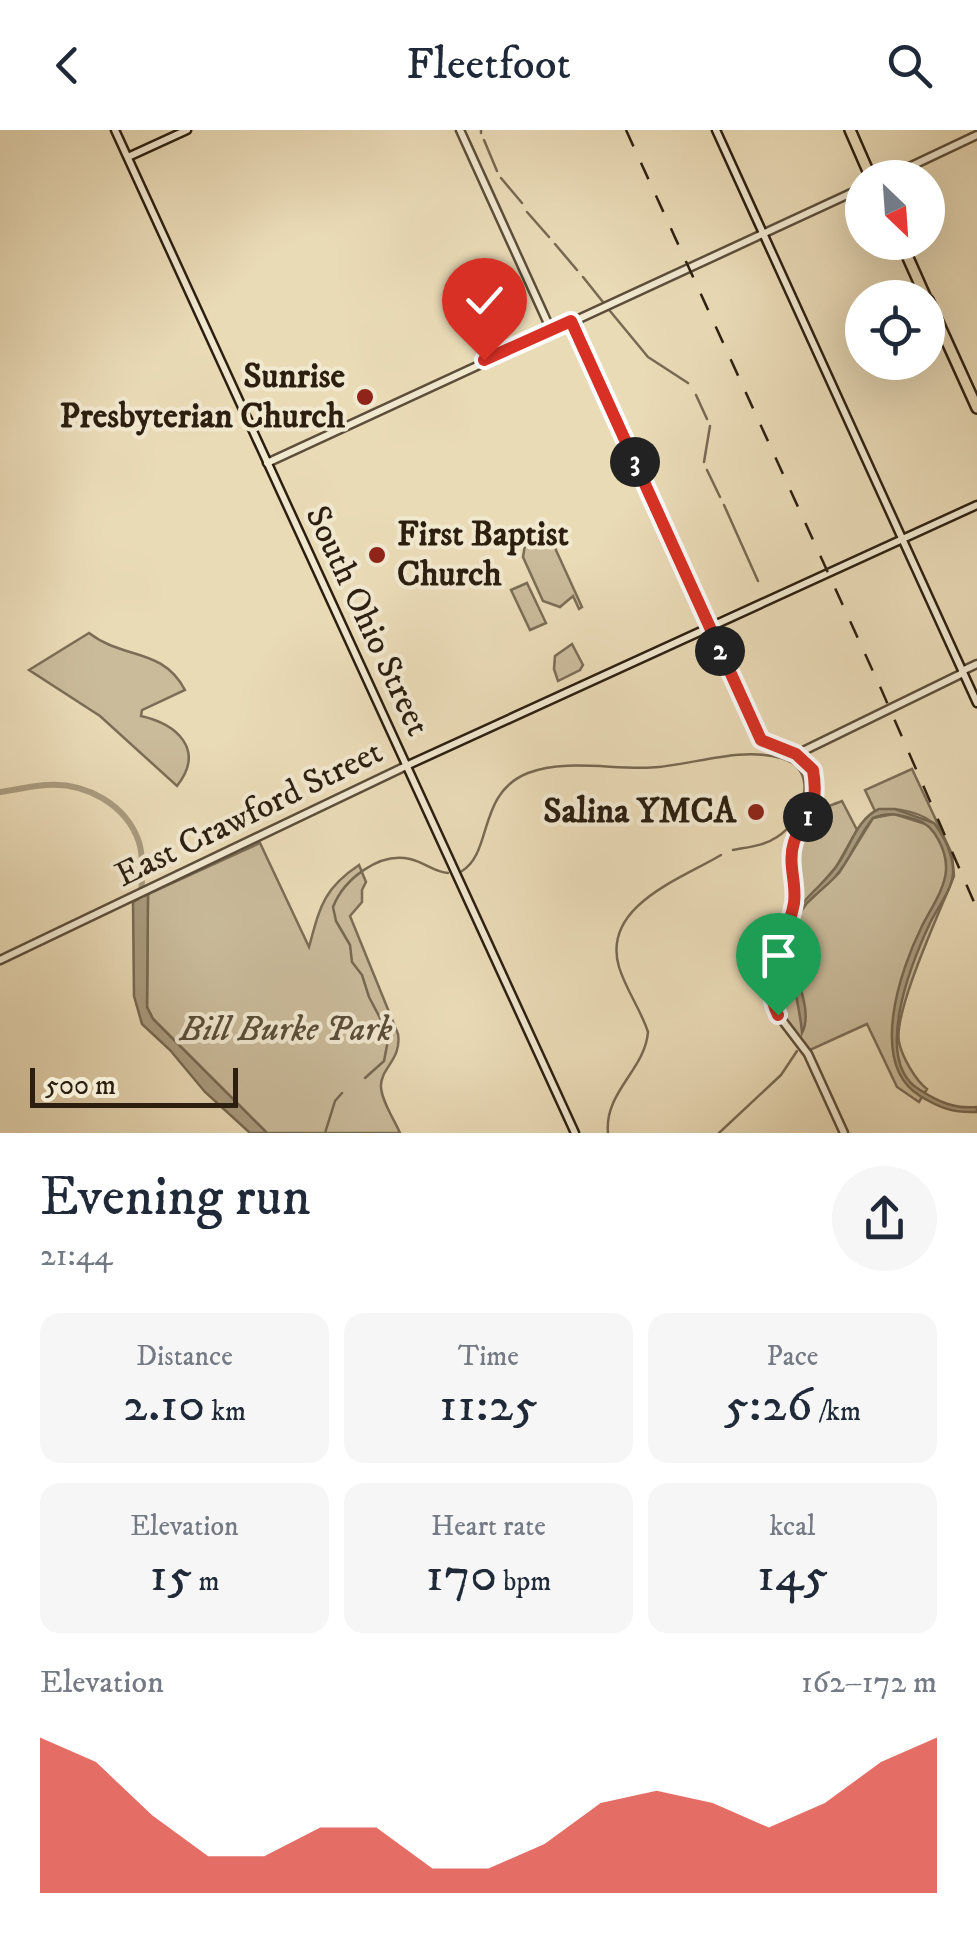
<!DOCTYPE html>
<html lang="en">
<head>
<meta charset="utf-8">
<style>
  body { margin:0; font-family:"IM FELL DW Pica",serif; background:#f6f6f7; color:#1f2937; height:100vh; display:flex; flex-direction:column; font-size:38px; white-space:nowrap }
  * { box-sizing:border-box; margin:0 }
  p { font-size:32px; color:#747a83 }
  .icon { flex:none; width:55px; height:55px; fill:none; stroke:currentColor; stroke-width:2; stroke-linecap:round; stroke-linejoin:round }
  .map { position:relative; height:1003px; overflow:hidden }
  .details { display:flex; flex-direction:column; background:#fff; flex:1 }
  .details>* { flex:none }
  .needle { width:65px; rotate:155deg }
  .fabs { position:absolute; left:845px; top:30px; display:grid; gap:20px }
  .fabs a { display:grid; place-items:center; width:100px; height:100px; border-radius:50%; background:#fff; box-shadow:0 10px 40px #0002; font-size:50px }
  .scale { position:absolute; left:30px; bottom:25px; width:208px; box-sizing:border-box; padding-left:10px; border:5px solid #2c1f10; border-top:0; font-size:28px; line-height:35px; white-space:nowrap; color:#2c1f10; -webkit-text-stroke:8px #f1e8d0; paint-order:stroke }
  .pin { position:absolute; display:grid; place-items:center; width:85px; height:85px; color:#fff; margin:-102px -42px; border-radius:50% 50% 50% 0; rotate:-45deg; box-shadow:0 0 10px #0007 }
  .pin .icon { rotate:45deg }
  .km { position:absolute; width:50px; height:50px; margin:-25px; border-radius:50%; background:#222; color:#fff; font-size:28px; line-height:50px; text-align:center }
  .round { display:grid; place-items:center; flex:none; width:105px; height:105px; border-radius:52px; background:#f6f6f7 }
  .head { display:flex; align-items:center; justify-content:space-between; height:170px; padding:0 40px }
  h1 { font-size:55px; font-weight:600; line-height:75px }
  .figures { display:grid; grid-template-columns:repeat(3,1fr); gap:15px; height:170px; padding:10px 40px }
  .figures div { display:grid; align-content:center; border-radius:20px; background:#f6f6f7; text-align:center }
  .figures b { font-size:50px; font-weight:600 }
  .figures small { font-size:28px; font-weight:400 }
  .figures p { font-size:28px }
  .chart { height:280px; padding:20px 40px }
  .chart p { display:flex; justify-content:space-between }
  .chart svg { width:100%; height:180px; margin-top:10px; fill:#d93025; opacity:.7 }
  header { display:flex; justify-content:space-between; align-items:center; height:130px; padding:0 40px; background:#fff; font-size:45px; font-weight:600 }
  .map>svg:first-child { display:block }
  .green { fill:#cabb9b; stroke:#7b6d56; stroke-width:2.5 }
  .water { fill:#a99b7e; stroke:#776952; stroke-width:2.5 }
  .lines { fill:none; stroke-linecap:round; stroke-linejoin:round }
  .stream { stroke:#776952; stroke-width:2.5 }
  .river { stroke:#a99b7e; stroke-width:6 }
  .tertiary-casing { stroke:#5c4e3a; stroke-width:11 }
  .secondary-casing { stroke:#2c1f10; stroke-width:11 }
  .primary-casing { stroke:#2c1f10; stroke-width:14 }
  .tertiary { stroke:#f1e8d0; stroke-width:6 }
  .secondary { stroke:#f1e8d0; stroke-width:6 }
  .primary { stroke:#eadbb7; stroke-width:9 }
  .rail { stroke:#2c1f10; stroke-width:2.5; stroke-dasharray:18 18; stroke-linecap:butt }
  .route-casing { stroke:#fff; stroke-width:20 }
  .route { stroke:#d93025; stroke-width:12 }
  .poi-dot { fill:#8f2418; stroke:#f1e8d0; stroke-width:4 }
  .labels { text-anchor:middle; dominant-baseline:central; stroke-width:8; stroke-linejoin:round; paint-order:stroke }
  .poi-label { font-size:35px; font-weight:bold; fill:#2c1f10; stroke:#f1e8d0; text-anchor:end }
  .street-label { font-size:35px; fill:#2c1f10; stroke:#f1e8d0 }
  .park-label { font-size:35px; font-style:italic; fill:#5b4e3a; stroke:#f1e8d0 }
</style>
</head>
<body>
<header><svg class="icon" aria-label="back" viewBox="0 0 24 24"><path d="M15 5l-7 7 7 7"/></svg>Fleetfoot<svg class="icon" aria-label="search" viewBox="0 0 24 24"><circle cx="10" cy="10" r="6"/><path d="M15 15l6 6"/></svg></header>
<div class="map">
<svg width="977" height="1003" viewBox="0 0 977 1003">
  <rect width="100%" height="100%" fill="#eadbb7"/>
  <filter id="stains"><feTurbulence type="fractalNoise" baseFrequency=".002" numOctaves="4"/><feColorMatrix values="0 0 0 0 .2 0 0 0 0 .09 0 0 0 0 .02 0 0 0 .5 -.17"/></filter>
  <radialGradient id="worn" r=".72"><stop offset=".6" stop-color="#630" stop-opacity="0"/><stop offset="1" stop-color="#630" stop-opacity=".3"/></radialGradient>
  <!-- green -->
  <path class="green" d="M536,407H550L582,477L579,479L573,466L560,477L543,471L523,427L525,415Z
    M527,453L546,493L530,500L511,460Z
    M89,503C124,530 162,517 185,560L142,580L141,586C176,594 206,619 177,656L100,586L29,540Z
    M572,514L583,535L580,540L558,551L554,539L555,526Z
    M912,639L952,724L954,746C941,779 893,882 899,912C902,927 916,951 927,959L919,972L897,957L867,894L810,920L780,884L774,846L795,790L807,773L839,743L873,688L894,684L938,698C925,682 895,676 875,681L865,660Z
    M842,671L857,700L836,737L792,788C799,757 785,712 812,685C819,678 833,675 842,671Z
    M260,713L309,817C320,777 323,759 359,735L366,752L362,760V772L350,786L398,904C402,930 380,938 381,957C382,972 394,989 400,1003H267L153,889L147,877L148,764Z"/>
  <!-- water -->
  <path class="water" d="M879,679H895L934,693C944,706 954,726 953,743C952,760 938,777 931,791C912,831 871,931 920,960C939,972 954,979 977,977V982C953,983 940,978 920,966C868,934 900,840 922,796C930,780 945,759 946,740C947,722 935,695 917,690C901,685 889,681 873,688C858,706 851,729 835,747C820,763 796,776 791,800C785,832 816,877 802,903C800,870 780,816 793,788C803,767 825,754 838,734C851,715 857,689 879,679Z
    M148,764L147,877L153,889L267,1003H250L205,962L170,920L142,894L134,866L133,772Z"/>
  <g class="lines">
    <!-- stream -->
    <path class="stream" d="M481,0V3
      M484,10L497,41
      M501,48L522,73
      M527,82L549,107
      M555,114L577,140
      M583,147L603,172
      M610,181L648,227L688,253
      M696,265L707,289
      M704,332L710,296
      M707,340L720,367
      M724,375L758,451
      M462,741C493,722 477,663 528,643C568,628 617,641 659,637C699,633 741,617 781,628C822,639 802,692 777,707C764,716 748,717 733,720
      M365,948L384,931L389,905L369,867L362,845L352,832L350,815L336,791L333,777C344,749 379,722 410,729C424,732 434,742 448,743
      M325,1003L335,971L342,963
      M608,1003C604,962 645,940 648,902C641,880 626,860 619,837C601,776 681,749 721,725
      M719,1003L781,945L797,921"/>
    <!-- river -->
    <path class="river" d="M0,662C15,660 31,656 46,655C85,652 126,674 139,712C144,730 142,749 141,767"/>
    <!-- tertiary casing -->
    <g class="tertiary-casing">
      <path id="tertiary" d="M460,0L551,200
        M886,48L977,5
        M571,191L761,610L796,624L813,640L816,668L793,715L790,746L793,774L775,827L771,852L776,882L808,924L844,1003
        M267,333L862,58
        M962,541L977,534
        M797,624L963,543
        M0,830L406,636"/>
    </g>
    <!-- secondary casing -->
    <g class="secondary-casing">
      <path id="secondary" d="M115,0L575,1003
        M716,0L977,573
        M128,27L187,0
        M406,636L977,375"/>
    </g>
    <!-- primary casing -->
    <g class="primary-casing">
      <path id="primary" d="M850,0L871,48
        M901,112L926,168
        M928,170L977,278"/>
    </g>
    <!-- tertiary -->
    <use href="#tertiary" class="tertiary"/>
    <!-- secondary -->
    <use href="#secondary" class="secondary"/>
    <!-- primary -->
    <use href="#primary" class="primary"/>
    <!-- rail -->
    <path class="rail" d="M626,0L882,561L977,779"/>
  </g>
  <g class="lines">
    <!-- route casing -->
    <g class="route-casing">
      <path id="route" d="M484,230L571,191L761,610L796,624L813,640C820,682 805,678 794,712C787,733 797,753 794,773C788,811 758,846 778,885"/>
    </g>
    <!-- route -->
    <use href="#route" class="route"/>
  </g>
  <!-- markers -->
  <g class="poi-dot">
    <circle cx="365" cy="267" r="10"/>
    <circle cx="377" cy="425" r="10"/>
    <circle cx="756" cy="682" r="10"/>
  </g>
  <g class="labels">
    <!-- poi labels -->
    <g class="poi-label">
      <text x="345" y="247">Sunrise<tspan x="345" dy="40">Presbyterian Church</tspan></text>
      <text x="397" y="405" text-anchor="start">First Baptist<tspan x="397" dy="40">Church</tspan></text>
      <text x="736" y="682">Salina YMCA</text>
    </g>
    <!-- street labels -->
    <g class="street-label">
      <text transform="translate(367 491) rotate(65)">South Ohio Street</text>
      <text transform="translate(249 684) rotate(-26)">East Crawford Street</text>
    </g>
    <!-- park labels -->
    <g class="park-label">
      <text x="286" y="900">Bill Burke Park</text>
    </g>
  </g>
  <rect width="100%" height="100%" filter="url(#stains)"/>
  <rect width="100%" height="100%" fill="url(#worn)"/>
</svg>
<div class="fabs">
<a><svg class="needle" viewBox="-14 -14 28 28"><path d="M0-13l5 13h-10z" fill="#e53935"/><path d="M0 13l5-13h-10z" fill="#747a83"/></svg></a>
<a><svg class="icon" aria-label="locate" viewBox="0 0 24 24"><circle cx="12" cy="12" r="6"/><path d="M12 2v4M12 18v4M2 12h4M18 12h4"/></svg></a>
</div>
<div class="scale">500 m</div>
<div class="pin" style="left:778px;top:885px;background:#1e9e55"><svg class="icon" aria-label="arrive" viewBox="0 0 24 24"><path d="M6 21V4h12l-3 4 3 4H6"/></svg></div>
<div class="pin" style="left:484px;top:230px;background:#d93025"><svg class="icon" aria-label="check" viewBox="0 0 24 24"><path d="M5 12l5 5 9-10"/></svg></div>
<b class="km" style="left:808px;top:687px">1</b>
<b class="km" style="left:720px;top:521px">2</b>
<b class="km" style="left:635px;top:332px">3</b>
</div>
<section class="details">
<div class="head"><div><h1>Evening run</h1><p>21:44</p></div><a class="round"><svg class="icon" aria-label="share" viewBox="0 0 24 24"><path d="M12 15V3M7 8l5-5 5 5M5 13v7h14v-7"/></svg></a></div>
<div class="figures">
<div><p>Distance</p><b>2.10<small> km</small></b></div>
<div><p>Time</p><b>11:25</b></div>
<div><p>Pace</p><b>5:26<small> /km</small></b></div>
</div>
<div class="figures">
<div><p>Elevation</p><b>15<small> m</small></b></div>
<div><p>Heart rate</p><b>170<small> bpm</small></b></div>
<div><p>kcal</p><b>145</b></div>
</div>
<div class="chart"><p><span>Elevation</span>162–172 m</p>
<svg viewBox="0 0 160 44" preserveAspectRatio="none"><path d="M0 44V6L10 12L20 25L30 35L40 35L50 28L60 28L70 38L80 38L90 32L100 22L110 19L120 22L130 28L140 22L150 12L160 6V44z"/></svg>
</div>
</section>
</body>
</html>
